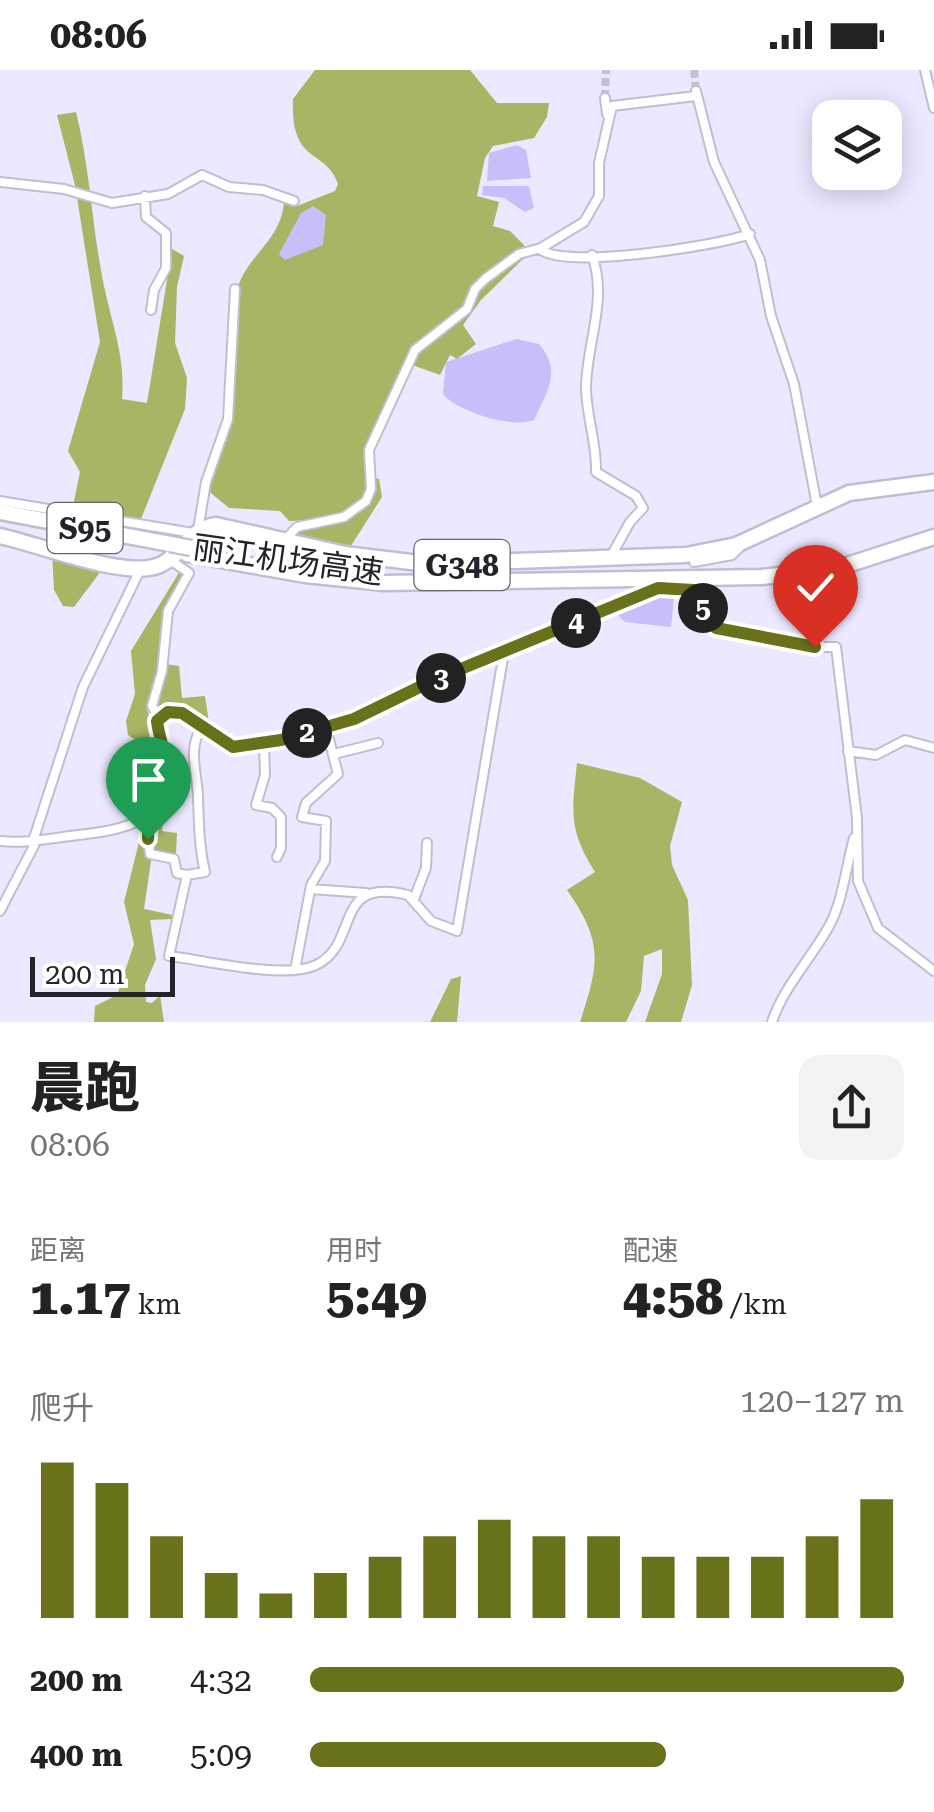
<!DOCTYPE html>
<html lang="zh">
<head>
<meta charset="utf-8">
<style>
  body { margin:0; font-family:"Roboto Serif","Noto Sans SC",serif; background:#f2f2f2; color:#222; height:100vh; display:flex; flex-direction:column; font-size:38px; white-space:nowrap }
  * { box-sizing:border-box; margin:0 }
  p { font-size:32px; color:#767676 }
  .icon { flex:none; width:55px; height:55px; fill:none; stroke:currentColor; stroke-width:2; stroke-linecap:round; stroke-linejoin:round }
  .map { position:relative; height:952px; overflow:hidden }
  .drawer { display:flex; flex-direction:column; background:#fff; flex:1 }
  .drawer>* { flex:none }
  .buttons { position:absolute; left:812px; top:30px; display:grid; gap:20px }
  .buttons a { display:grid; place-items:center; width:90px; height:90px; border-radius:20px; background:#fff; box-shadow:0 5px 25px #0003; font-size:50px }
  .scale { position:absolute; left:30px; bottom:25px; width:145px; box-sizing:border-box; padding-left:10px; border:5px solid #24232b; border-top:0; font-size:28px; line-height:35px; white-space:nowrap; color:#24232b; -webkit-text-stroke:8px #fff; paint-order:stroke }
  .pin { position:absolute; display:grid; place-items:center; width:85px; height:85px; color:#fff; margin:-102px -42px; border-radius:50% 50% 50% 0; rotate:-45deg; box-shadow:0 0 10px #0007 }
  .pin .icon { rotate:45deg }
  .km { position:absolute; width:50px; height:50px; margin:-25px; border-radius:50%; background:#222; color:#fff; font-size:28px; line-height:50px; text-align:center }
  .round { display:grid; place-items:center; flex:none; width:105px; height:105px; border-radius:20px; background:#f2f2f2 }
  .headline { display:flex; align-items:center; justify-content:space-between; height:170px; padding:0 30px }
  h1 { font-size:55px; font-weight:800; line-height:75px }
  .metrics { display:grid; grid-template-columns:repeat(3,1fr); gap:15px; height:170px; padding:10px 30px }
  .metrics div { display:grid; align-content:center }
  .metrics b { font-size:50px; font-weight:800 }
  .metrics small { font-size:28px; font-weight:400 }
  .metrics p { font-size:28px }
  .chart { height:280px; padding:20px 30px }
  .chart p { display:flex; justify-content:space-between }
  .chart svg { width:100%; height:180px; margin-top:10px; stroke:#69711a; stroke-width:6 }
  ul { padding:0 30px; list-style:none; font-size:32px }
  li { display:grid; grid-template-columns:160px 120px 1fr; align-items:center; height:75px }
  li i { height:25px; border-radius:12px; background:#69711a }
  .status { display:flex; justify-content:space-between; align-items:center; height:70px; padding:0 50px; background:#fff; direction:ltr }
  .status svg { height:28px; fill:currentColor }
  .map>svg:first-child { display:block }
  .forest { fill:#aab465 }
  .water { fill:#c9bef9 }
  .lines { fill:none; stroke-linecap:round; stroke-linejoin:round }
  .minor-tunnel { stroke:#c4c1d5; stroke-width:8; stroke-dasharray:8 4; stroke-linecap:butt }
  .minor-casing { stroke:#c1bdd3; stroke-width:12 }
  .highway-casing { stroke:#c1bdd3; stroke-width:19 }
  .minor { stroke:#fff; stroke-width:8 }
  .highway { stroke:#fff; stroke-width:14 }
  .highway-bridge-casing { stroke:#c1bdd3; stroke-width:19; stroke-linecap:butt }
  .highway-bridge { stroke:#fff; stroke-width:14 }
  .route-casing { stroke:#fff; stroke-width:20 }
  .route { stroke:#69711a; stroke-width:12 }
  .labels { text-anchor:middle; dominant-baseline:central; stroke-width:9; stroke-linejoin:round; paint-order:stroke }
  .shield { fill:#fff; stroke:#66656b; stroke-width:2.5 }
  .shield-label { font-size:30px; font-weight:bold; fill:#24232b }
  .street-label { font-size:32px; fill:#24232b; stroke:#fff }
</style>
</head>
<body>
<div class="status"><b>08:06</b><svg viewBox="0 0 49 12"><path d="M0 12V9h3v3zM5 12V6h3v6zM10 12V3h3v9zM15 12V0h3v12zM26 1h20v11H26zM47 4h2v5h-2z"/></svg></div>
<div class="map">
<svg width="934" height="952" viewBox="0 0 934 952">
  <rect width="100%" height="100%" fill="#ece8ff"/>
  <!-- forest -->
  <path class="forest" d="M315,0H470L497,33H549L547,47L534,68L493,76L485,88L477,126L499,132L493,156L510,161L524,175L525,187L481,230L463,255L476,274L457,289L450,285L440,305L415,296L407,288L364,379L366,426C347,449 316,450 289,451L280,441L229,438L206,419L229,349L237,219C248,184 281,171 284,132L297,136L335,121L338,114C326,78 290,96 293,29Z
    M76,42C91,102 92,164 106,225C115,264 125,289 122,329L147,333L172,179L184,186L177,217L175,273L187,308L185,339L141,449L72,441L80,402L68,381L100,272L75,115L57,45Z
    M375,408L379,409L382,427L349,479L296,468L299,460C338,451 364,453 375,408Z
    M52,482L101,501L74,537L63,536L54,520Z
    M180,501L186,504L170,531L158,609L147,639L160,682L146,685L144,676L128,665L126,651L135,624L131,581Z
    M165,594L179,596L182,628L205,626L210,660L182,640L158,639Z
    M577,693L640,708L682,732L670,776L672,795L688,830L692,915L681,952H645L662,904V879L644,886L641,921L626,952H580C599,893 604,873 567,820L595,802C568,759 572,742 577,693Z
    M155,741L163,742L162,761L177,763L176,785L152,784L144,839L173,845L172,849L150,850L156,889L145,915L146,932L152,933L160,925L164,952H94L95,936L117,925L134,874L124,832L139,772Z
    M461,906L457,952H430L451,909Z"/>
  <!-- water -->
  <path class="water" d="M517,75L526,80L531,108L487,111L489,83Z
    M483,116H529L534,138L525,142L504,128L482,125Z
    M313,136L326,145L323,175L285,190L279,184L301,143Z
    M516,269L539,274C563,301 546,324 534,350C512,359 457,341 443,324L446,292Z
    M665,525L674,528L671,557L625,552L616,543L650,526Z"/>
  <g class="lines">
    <!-- minor-tunnel -->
    <path class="minor-tunnel" d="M694,0L696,21
      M605,28L606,0"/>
    <!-- minor casing -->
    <g class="minor-casing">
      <path id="minor" d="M925,0L934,38
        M696,21L714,92L760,190L771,246L794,314L817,436
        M605,28L607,44
        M0,112L64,119L112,133L168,124L202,105L229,117L263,120L294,131
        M145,126L146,147L166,163V198L154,220L151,240
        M540,179C563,200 717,176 750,164
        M592,185C608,230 587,271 586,317C586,345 597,373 596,402L636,426L643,438L630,452L610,488
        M0,431L193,463
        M198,460L206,412L228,349L235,219
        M285,470L297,457L344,447L366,431L371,419L369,380L415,280L467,239L475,219L485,209L519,184L541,178L584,152L599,126V93L612,36L696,26
        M694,492L732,485L739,478
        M159,647L152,636L162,601L168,541L189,503L170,490
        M264,674L265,705L256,735L272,738L281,747V778L277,787
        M848,681L876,685L905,670L934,678
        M334,684L378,673
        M146,749L150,784L174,789L177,803L187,805L169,886C204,890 285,910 316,895C361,874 331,806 408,825L431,851L457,861L504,582
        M0,771C26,774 52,768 78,765C162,756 175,735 157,654L165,643H181L233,677L281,670L372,642L434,610L652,519L694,520L716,558L803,577H836L857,748L858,811L878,858L934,901
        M33,771L83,617L140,500
        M187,805L205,802C199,777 199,754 198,729C198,703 187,683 201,657
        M311,819L366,823
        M414,829L426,798L427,773
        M0,841L37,770
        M295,900L311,815L325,791L326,751L302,747L306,733L338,704L326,658
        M772,952C783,918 810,890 828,858C843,832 846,796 854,768"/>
    </g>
    <!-- highway casing -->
    <g class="highway-casing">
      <path id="highway" d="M0,442L170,474
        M0,466C39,474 126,510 160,495C183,485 188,459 216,455L345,484L427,494L686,485L736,475L849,423L934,412
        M187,484L305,505L384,513L762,507L841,497L934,467"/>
    </g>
    <!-- minor -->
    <use href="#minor" class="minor"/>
    <!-- highway -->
    <use href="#highway" class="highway"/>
    <!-- highway-bridge casing -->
    <g class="highway-bridge-casing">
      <path id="highway-bridge" d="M170,474L191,478"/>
    </g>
    <!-- highway-bridge -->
    <use href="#highway-bridge" class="highway-bridge"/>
  </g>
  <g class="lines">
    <!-- route casing -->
    <g class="route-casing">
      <path id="route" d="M148,769C148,736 162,736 166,708C169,689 159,670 157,651L168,642L182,643L233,677L281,670L354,649L434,610L658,518L694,520L716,558L815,577"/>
    </g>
    <!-- route -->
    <use href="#route" class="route"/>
  </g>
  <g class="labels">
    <!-- shield labels -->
    <g class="shield">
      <rect x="47.5" y="433" width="75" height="50" rx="8"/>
      <rect x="414.5" y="470" width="95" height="50" rx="8"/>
    </g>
    <g class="shield-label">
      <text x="85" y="458">S95</text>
      <text x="462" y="495">G348</text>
    </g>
    <!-- street labels -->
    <g class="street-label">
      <text transform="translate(288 490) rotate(8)">丽江机场高速</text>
    </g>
  </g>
</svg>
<div class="buttons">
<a><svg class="icon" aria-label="layers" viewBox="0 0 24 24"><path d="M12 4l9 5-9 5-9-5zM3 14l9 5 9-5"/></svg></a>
</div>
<div class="scale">200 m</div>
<div class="pin" style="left:148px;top:769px;background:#1e9e55"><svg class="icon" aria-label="arrive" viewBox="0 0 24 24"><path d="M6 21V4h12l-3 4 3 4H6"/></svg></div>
<div class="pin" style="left:815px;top:577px;background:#d93025"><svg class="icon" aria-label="check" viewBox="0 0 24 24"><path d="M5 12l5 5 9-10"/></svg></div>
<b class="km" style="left:307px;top:663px">2</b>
<b class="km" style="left:441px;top:608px">3</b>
<b class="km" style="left:576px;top:553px">4</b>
<b class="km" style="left:703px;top:538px">5</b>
</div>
<section class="drawer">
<div class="headline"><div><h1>晨跑</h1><p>08:06</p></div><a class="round"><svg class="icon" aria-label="share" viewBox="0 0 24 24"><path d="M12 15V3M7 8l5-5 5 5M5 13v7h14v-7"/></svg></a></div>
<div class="metrics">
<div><p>距离</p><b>1.17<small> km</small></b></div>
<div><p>用时</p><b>5:49</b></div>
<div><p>配速</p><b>4:58<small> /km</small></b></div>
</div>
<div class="chart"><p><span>爬升</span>120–127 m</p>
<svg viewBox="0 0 160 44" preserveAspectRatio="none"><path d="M5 44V6M15 44V11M25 44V24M35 44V33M45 44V38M55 44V33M65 44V29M75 44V24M85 44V20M95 44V24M105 44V24M115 44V29M125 44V29M135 44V29M145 44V24M155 44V15"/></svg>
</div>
<ul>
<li><b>200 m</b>4:32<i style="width:100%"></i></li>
<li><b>400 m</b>5:09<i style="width:60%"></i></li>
</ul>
</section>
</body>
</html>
